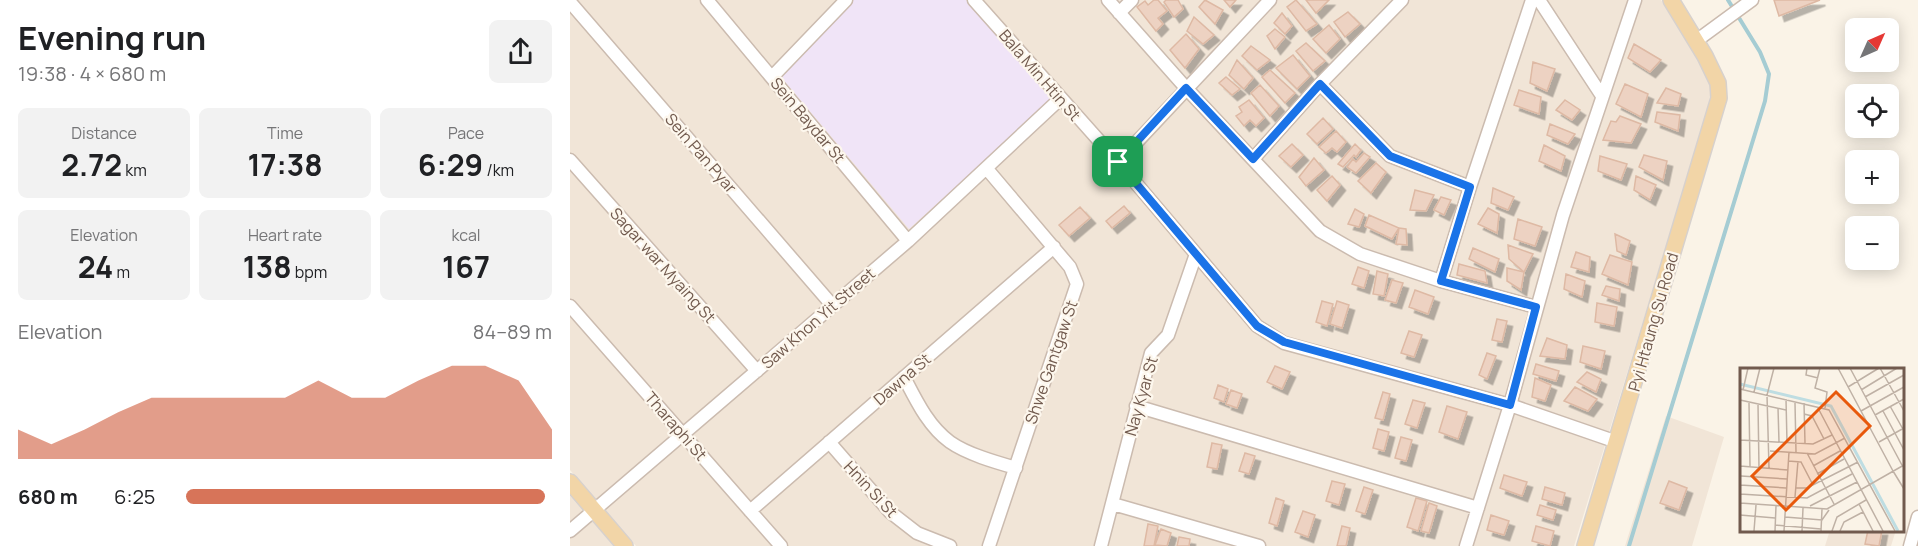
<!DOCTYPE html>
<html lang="en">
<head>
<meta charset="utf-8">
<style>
  body { margin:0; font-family:Manrope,sans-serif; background:#f2f2f2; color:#202124; height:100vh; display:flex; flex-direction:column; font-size:22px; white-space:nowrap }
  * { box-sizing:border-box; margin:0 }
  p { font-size:20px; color:#757577 }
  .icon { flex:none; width:33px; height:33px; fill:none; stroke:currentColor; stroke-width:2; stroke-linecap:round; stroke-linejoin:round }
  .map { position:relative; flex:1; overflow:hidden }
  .panel { display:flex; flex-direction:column; background:#fff; width:570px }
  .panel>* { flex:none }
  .needle { width:39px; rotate:45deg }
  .tools { position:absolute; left:1275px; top:18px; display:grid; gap:12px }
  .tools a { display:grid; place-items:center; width:54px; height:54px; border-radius:9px; background:#fff; box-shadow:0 3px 15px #0003; font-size:30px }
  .pin { position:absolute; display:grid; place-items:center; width:51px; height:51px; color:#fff; margin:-26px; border-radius:12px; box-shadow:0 3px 9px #0006 }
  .round { display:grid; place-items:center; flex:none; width:63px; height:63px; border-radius:9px; background:#f2f2f2 }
  .headline { display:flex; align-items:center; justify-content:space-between; height:102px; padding:0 18px }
  h1 { font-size:33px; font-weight:700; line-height:45px }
  .figures { display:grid; grid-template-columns:repeat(3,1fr); gap:9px; height:102px; padding:6px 18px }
  .figures div { display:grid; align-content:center; border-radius:9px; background:#f2f2f2; text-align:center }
  .figures b { font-size:30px; font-weight:700 }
  .figures small { font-size:16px; font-weight:400 }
  .figures p { font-size:16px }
  .chart { height:168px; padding:12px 18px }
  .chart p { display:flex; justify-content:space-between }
  .chart svg { width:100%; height:108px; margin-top:6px; fill:#d77459; opacity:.7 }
  ul { padding:0 18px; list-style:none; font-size:20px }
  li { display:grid; grid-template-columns:96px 72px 1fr; align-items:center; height:45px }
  li i { height:15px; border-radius:8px; background:#d77459 }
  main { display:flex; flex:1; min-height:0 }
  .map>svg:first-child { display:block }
  .residential { fill:#f1e5d7 }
  .education { fill:#f0e4f7 }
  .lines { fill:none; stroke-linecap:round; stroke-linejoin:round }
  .stream { stroke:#a5ccd3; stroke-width:4 }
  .building { fill:#edd2c2; stroke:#deb9a4; stroke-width:1.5; filter:url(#shadow) }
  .minor-casing { stroke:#cbbbaf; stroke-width:15 }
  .major-casing { stroke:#d7d1cd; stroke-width:18 }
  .minor { stroke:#fff; stroke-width:12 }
  .major { stroke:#f2d5a7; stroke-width:15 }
  .route-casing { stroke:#fff; stroke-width:12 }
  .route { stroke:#1a73e8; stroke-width:8 }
  .labels { text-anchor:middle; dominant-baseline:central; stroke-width:4.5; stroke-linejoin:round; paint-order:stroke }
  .street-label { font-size:16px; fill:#715a4e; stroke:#fdf7ed }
  .inset-river { fill:none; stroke:#bedde2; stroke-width:3 }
  .inset-road { fill:none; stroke:#bfb1a5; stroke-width:1.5 }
  .view { fill:#e8590c; fill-opacity:0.15; stroke:#e8590c; stroke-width:3 }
  .inset-edge { fill:none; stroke:#715a4e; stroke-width:3 }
</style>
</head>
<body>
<main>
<section class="panel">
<div class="headline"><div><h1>Evening run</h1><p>19:38 · 4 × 680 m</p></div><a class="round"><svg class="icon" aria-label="share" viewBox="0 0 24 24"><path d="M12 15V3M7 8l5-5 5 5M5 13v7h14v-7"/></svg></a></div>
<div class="figures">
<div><p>Distance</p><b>2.72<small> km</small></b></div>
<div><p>Time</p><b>17:38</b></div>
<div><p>Pace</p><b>6:29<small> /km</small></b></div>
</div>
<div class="figures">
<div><p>Elevation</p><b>24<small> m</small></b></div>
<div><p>Heart rate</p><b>138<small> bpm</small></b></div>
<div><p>kcal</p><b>167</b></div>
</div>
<div class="chart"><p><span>Elevation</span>84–89 m</p>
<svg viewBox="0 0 160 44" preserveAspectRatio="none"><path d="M0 44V32L10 38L20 32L30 25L40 19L50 19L60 19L70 19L80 19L90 12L100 19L110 19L120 12L130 6L140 6L150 12L160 32V44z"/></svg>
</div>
<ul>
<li><b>680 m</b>6:25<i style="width:98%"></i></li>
</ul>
</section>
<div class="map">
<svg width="1348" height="546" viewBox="0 0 1348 546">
  <defs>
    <filter id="shadow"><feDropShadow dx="5.5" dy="5.5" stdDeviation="0" flood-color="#0004"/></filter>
  </defs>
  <rect width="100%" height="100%" fill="#faf3e7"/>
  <!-- residential -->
  <path class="residential" d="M0,0H1091L1129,60L1141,84L1139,106L1004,546H66L0,470Z
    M1096,416L1154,437L1122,546H1055Z
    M0,496L44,546H0Z
    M1260,530H1326L1321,546H1255Z"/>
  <!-- education -->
  <path class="education" d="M283,0H396L482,100L339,229L211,77Z"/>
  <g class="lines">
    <!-- stream -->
    <path class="stream" d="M1059,546L1195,101L1199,74L1190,52L1158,0"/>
  </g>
  <!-- building -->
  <path class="building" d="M584,0H588L597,11L588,18L593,24L586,31L567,7L575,1L578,5Z
    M596,0H608L613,9L604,17L594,2Z
    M635,0L653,10L645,24L629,7Z
    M654,0H666L660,7Z
    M726,0L747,24L736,31L717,7Z
    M736,0H759L746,13Z
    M1204,0H1250L1209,16Z
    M778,12L790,24L775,37L764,22Z
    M712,13L722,26L715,34L704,23Z
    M624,17L644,35L633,44L617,31Z
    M759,25L770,39L756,53L743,39Z
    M705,29L715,37L705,49L697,36Z
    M616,34L629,49L615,68L600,50Z
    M736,43L755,61L743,71L726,51Z
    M1064,44L1091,60L1080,72L1058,58Z
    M681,46L700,60L687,70L672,56Z
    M723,55L740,76L727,89L706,68Z
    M667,60L683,78L674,89L659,75Z
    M963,62L985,69L977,91L960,83Z
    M700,70L725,93L715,103L692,77Z
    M656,77L670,89L662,95L649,83Z
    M1055,84L1078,94L1071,117L1046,104Z
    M690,85L709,106L700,116L681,93Z
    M1096,88L1111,94L1108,106L1087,103Z
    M949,90L971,97L969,114L944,105Z
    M679,100L694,118L686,126L680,120L674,126L666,116L672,112L669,107Z
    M995,100L1010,110L1002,120L986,110Z
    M1087,112L1110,115L1108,131L1085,122Z
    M1050,116L1071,124L1061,143L1033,140L1041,121L1046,122Z
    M753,118L763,129L747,144L737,134Z
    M980,124L1005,134L998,144L977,135Z
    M766,131L776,142L767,152L762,148L756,153L749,147Z
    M722,144L733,155L721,167L709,156Z
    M785,144L791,150L786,157L784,155L773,167L768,164Z
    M974,145L995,156L991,171L969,161Z
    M794,153L800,157L786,173L777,167L783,159L786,162Z
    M1074,155L1097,161L1093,180L1069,167Z
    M1030,156L1057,164L1051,180L1028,171Z
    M744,158L754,170L736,186L729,177Z
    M806,163L816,172L801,193L788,181Z
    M762,176L770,185L757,201L747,190Z
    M1066,176L1086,185L1080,200L1064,190Z
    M923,188L944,197L938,210L921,203Z
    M845,190L864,195L856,211L840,210Z
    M871,197L881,200L874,215L864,210Z
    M554,206L560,213L542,228L536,221Z
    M510,207L520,218L499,236L489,225Z
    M918,208L929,214L927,233L908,224Z
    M785,209L794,214L789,227L778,224Z
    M799,215L829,228L822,239L795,226Z
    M948,219L972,227L965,246L944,239Z
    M829,228L836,229L837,245L826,244Z
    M1045,234L1060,241L1056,255L1047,251Z
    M938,245L963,254L954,272L939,259Z
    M903,248L929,259L925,272L899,259Z
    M1006,252L1020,257L1019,272L1001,267Z
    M1040,255L1062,262L1058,285L1032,274Z
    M889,264L915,271L917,283L887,275Z
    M788,267L799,271L794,288L782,284Z
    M937,268L954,272L951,290L937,281Z
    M807,271L818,274L814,296L803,294Z
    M996,274L1015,281L1012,297L994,289Z
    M822,280L833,283L826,303L815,300Z
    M1036,286L1050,289L1049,301L1032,295Z
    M845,290L864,297L858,314L839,307Z
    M752,301L763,304L757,326L746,322Z
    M767,301L779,305L772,328L760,324Z
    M1027,303L1047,307L1044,326L1025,322Z
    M927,319L937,321L932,342L922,340Z
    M839,331L852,335L844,357L831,353Z
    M977,338L997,345L995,359L970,356Z
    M1013,346L1035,351L1031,369L1010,362Z
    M917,353L926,356L917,379L909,375Z
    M966,364L989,371L986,381L963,374Z
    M705,366L720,372L712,389L697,382Z
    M1017,372L1031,379L1026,392L1007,382Z
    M965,378L981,385L975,401L962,397Z
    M648,385L658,389L654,402L644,398Z
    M1005,387L1027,399L1018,411L994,401Z
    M661,390L672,394L667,408L656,404Z
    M813,392L820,394L813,420L805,418Z
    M843,400L855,403L847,428L835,424Z
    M877,406L897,412L888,439L869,432Z
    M808,429L819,432L814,451L803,448Z
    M831,437L842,440L836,461L825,458Z
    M642,443L652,445L647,469L637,467Z
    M675,453L685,456L679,474L669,471Z
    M934,475L957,482L952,496L930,488Z
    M762,481L775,484L769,505L756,501Z
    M1099,481L1117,488L1109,510L1090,503Z
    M794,487L803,490L795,514L786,511Z
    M975,487L995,493L992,505L972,499Z
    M706,498L714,501L707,526L699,523Z
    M846,498L857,501L848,531L837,527Z
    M859,503L867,506L859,533L851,531Z
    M970,505L986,510L983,520L967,515Z
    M733,511L745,515L738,537L725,532Z
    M921,515L939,521L934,535L917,530Z
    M578,524L588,526L584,546H574Z
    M772,526L780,528L776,546H767Z
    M966,526L984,531L980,546L962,541Z
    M591,529L601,533L597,546L585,545Z
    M1298,530H1312L1309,546L1295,544Z
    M609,537L620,539L619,546H607Z"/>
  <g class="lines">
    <!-- minor casing -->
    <g class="minor-casing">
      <path id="minor" d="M137,0L338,241
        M404,0L548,162L687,326L714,343L940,405L1047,442
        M538,0L616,88L750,231L790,254L871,281L966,307
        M969,0L1032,96
        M0,2L262,305
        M549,13L562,0
        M1126,41L1182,0
        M202,77L276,0
        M750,84L820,156L900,187
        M683,159L750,84L832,0
        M0,160L187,371
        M548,162L700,0
        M417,169L500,267L507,284L419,546
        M871,281L900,187L962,0
        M0,306L211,546
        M334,377C346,400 358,426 380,442C397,454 425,462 446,468
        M566,406L908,508
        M259,442L320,512L347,533L380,546
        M543,504L689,546
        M180,511L484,247
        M0,531L338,241L491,98
        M531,546L581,353L598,335L626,254
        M896,546L940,405L993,215L1065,0
        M1340,546L1348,517"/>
    </g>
    <!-- major casing -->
    <g class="major-casing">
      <path id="major" d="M0,482L55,546
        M1015,546L1149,98L1148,83L1135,56L1101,0"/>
    </g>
    <!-- minor -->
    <use href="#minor" class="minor"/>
    <!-- major -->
    <use href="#major" class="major"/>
  </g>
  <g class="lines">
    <!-- route casing -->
    <g class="route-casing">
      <path id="route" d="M750,84L820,156L900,187L871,281L966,307L940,405L714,342L687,326L548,162L616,88L683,159Z"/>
    </g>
    <!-- route -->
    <use href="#route" class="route"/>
  </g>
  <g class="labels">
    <!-- street labels -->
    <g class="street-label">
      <text transform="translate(470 75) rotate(49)">Bala Min Htin St</text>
      <text transform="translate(238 120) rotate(50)">Sein Baydar St</text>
      <text transform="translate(131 153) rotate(49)">Sein Pan Pyar</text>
      <text transform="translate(93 265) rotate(48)">Sagar war Myaing St</text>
      <text transform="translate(248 318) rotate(-41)">Saw Khon Yit Street</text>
      <text transform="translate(1083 322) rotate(-74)">Pyi Htaung Su Road</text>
      <text transform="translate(481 362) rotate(-71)">Shwe Gantgaw St</text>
      <text transform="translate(332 379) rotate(-41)">Dawna St</text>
      <text transform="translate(571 396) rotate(-74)">Nay Kyar St</text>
      <text transform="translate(106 426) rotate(49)">Tharaphi St</text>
      <text transform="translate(301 489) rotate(47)">Hnin Si St</text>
    </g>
  </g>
  <!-- overview -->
  <g transform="translate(1170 368)">
    <rect width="164" height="164" fill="#faf3e7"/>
    <path class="inset-river" d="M0,16L91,38L158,163"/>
    <path class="inset-road" d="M67,0L66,7L78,10M80,0L75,20L87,24L85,40M98,0L153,103M110,0L163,99M140,0L164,43M108,19L139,0M0,21L89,42L155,163M3,22L8,0M121,22L157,0M14,24L20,0M125,29L164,7M46,31L47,75M9,35L10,99M55,35L56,84M64,35L65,75M18,36L19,100M150,38L164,63M38,40L39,74M78,40L143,163M121,43L164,19M143,43L164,82M64,46L72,48L84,71M135,47L164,31M0,72L73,76L92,67M139,74L164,60M30,83L75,86L105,70M67,85L94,136M48,93L61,94L73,117M0,98L48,102M73,98L100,83M29,100L27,27L34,0M153,103L164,121M77,106L104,91M1,108L47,111M0,117L46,120M56,120H67L118,94M0,126L67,130L112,106M55,129L58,93M0,135L87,141L164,97M0,136V32L46,42M119,136L133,163M70,138L117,114M0,147L35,150M45,149L82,152L89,142M35,157L81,161M14,163L16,137M35,163L36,138M44,163L49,84M62,163L63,140M81,163L82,141M92,163L97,149L126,132M100,163L104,154L123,144"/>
    <path class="view" d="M96,24L130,58L46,142L12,108Z"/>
    <rect width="164" height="164" class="inset-edge"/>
  </g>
</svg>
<div class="tools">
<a><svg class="needle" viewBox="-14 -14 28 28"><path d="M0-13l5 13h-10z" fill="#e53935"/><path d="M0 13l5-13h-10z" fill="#757577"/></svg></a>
<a><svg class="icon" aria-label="locate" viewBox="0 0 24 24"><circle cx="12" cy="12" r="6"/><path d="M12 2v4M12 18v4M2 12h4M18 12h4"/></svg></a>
<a>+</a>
<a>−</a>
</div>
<div class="pin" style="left:548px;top:162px;background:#1e9e55"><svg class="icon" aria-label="arrive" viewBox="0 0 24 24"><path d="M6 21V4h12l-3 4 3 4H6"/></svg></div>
</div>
</main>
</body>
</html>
